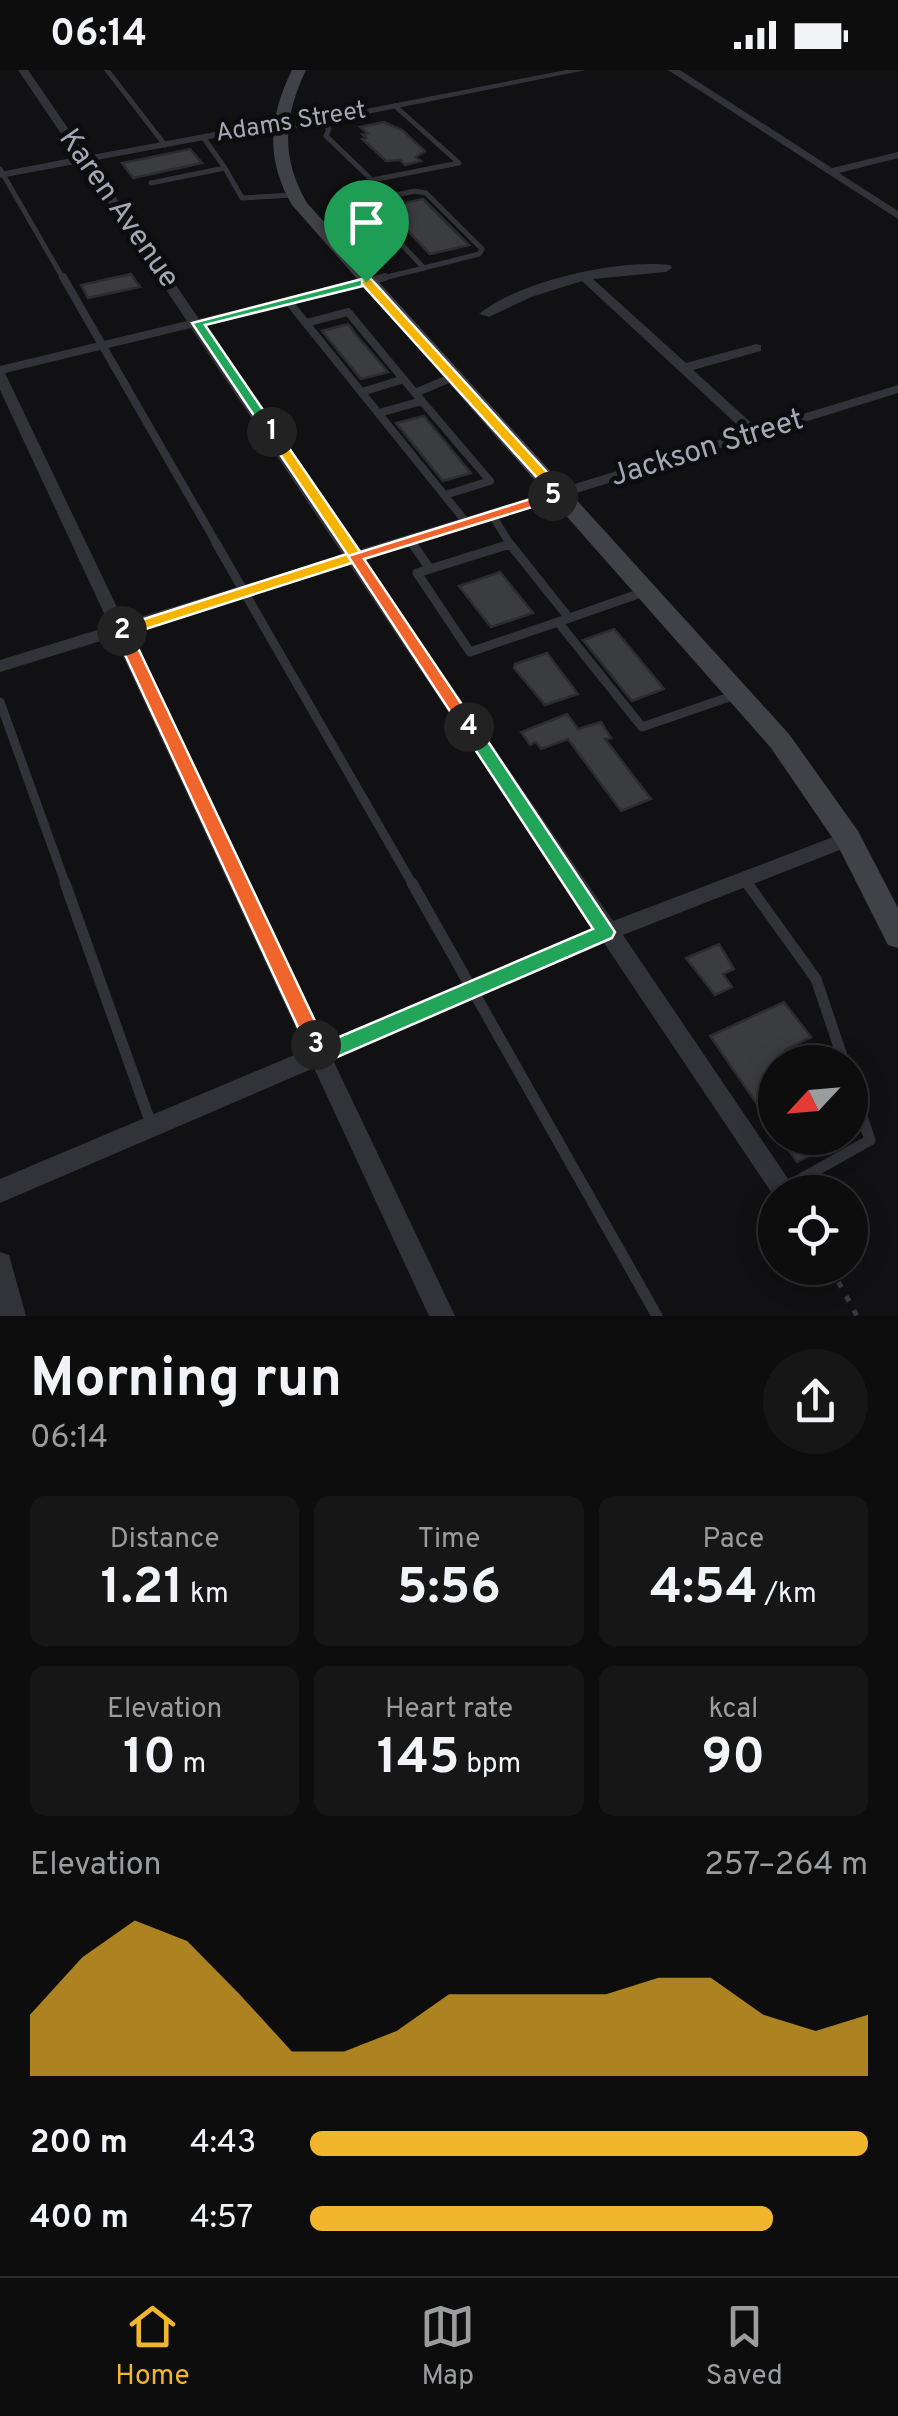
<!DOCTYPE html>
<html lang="en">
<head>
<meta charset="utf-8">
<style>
  body { margin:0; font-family:Overpass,sans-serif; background:#161617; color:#f1f3f6; height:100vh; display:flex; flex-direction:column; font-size:38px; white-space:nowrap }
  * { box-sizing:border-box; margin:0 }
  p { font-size:32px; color:#9a9c9e }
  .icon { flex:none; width:55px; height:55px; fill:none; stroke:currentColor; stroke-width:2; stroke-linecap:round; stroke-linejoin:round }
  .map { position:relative; height:1246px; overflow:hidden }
  .side { display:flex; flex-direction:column; background:#0d0d0e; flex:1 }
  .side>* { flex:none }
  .needle { width:65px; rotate:244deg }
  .fabs { position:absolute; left:758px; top:975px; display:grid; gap:20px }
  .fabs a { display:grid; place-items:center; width:110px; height:110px; border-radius:50%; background:#0d0d0e; box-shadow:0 5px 25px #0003,0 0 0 2px #2d2d2e; font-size:50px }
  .pin { position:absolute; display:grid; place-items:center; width:85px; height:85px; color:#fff; margin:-102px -42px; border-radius:50% 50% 50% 0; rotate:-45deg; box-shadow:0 0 10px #0007 }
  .pin .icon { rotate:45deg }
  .km { position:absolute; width:50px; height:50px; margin:-25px; border-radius:50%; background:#222; color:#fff; font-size:28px; line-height:50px; text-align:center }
  .round { display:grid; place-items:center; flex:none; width:105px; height:105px; border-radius:52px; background:#161617 }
  .head { display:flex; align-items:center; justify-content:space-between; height:170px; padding:0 30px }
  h1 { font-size:55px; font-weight:700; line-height:75px }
  .metrics { display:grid; grid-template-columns:repeat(3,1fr); gap:15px; height:170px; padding:10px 30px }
  .metrics div { display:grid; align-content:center; border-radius:15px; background:#161617; text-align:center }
  .metrics b { font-size:50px; font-weight:700 }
  .metrics small { font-size:28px; font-weight:400 }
  .metrics p { font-size:28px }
  .chart { height:280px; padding:20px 30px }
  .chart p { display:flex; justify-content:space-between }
  .chart svg { width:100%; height:180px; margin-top:10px; fill:#f1b62b; opacity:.7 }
  ul { padding:0 30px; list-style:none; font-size:32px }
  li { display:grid; grid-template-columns:160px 120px 1fr; align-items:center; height:75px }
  li i { height:25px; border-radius:12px; background:#f1b62b }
  .status { display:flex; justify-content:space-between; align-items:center; height:70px; padding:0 50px; background:#0d0d0e; direction:ltr }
  .status svg { height:28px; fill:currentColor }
  .menu { display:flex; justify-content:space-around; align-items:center; height:140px; border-top:2px solid #2d2d2e; background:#0d0d0e; font-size:28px; color:#9a9c9e }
  .menu a { display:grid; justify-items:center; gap:5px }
  .menu .active { color:#f1b62b }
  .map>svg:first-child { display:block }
  .building { fill:#3b3c40; stroke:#2c2b2f; stroke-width:2.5 }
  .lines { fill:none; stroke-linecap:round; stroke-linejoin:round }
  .path { stroke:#383a3f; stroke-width:5; stroke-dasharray:6 10; stroke-linecap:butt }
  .service-far3 { stroke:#323338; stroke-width:5 }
  .service-far2 { stroke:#323338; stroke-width:8 }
  .service-far1 { stroke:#323338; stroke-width:9 }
  .service { stroke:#323338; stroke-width:11 }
  .minor { fill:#323338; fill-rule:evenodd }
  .secondary { fill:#404248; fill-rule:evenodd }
  .split-1 { fill:#22a559; stroke:#fff; stroke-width:2.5 }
  .split-2 { fill:#f5b400; stroke:#fff; stroke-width:2.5 }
  .split-3 { fill:#f0652b; stroke:#fff; stroke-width:2.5 }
  .split-4 { fill:#22a559; stroke:#fff; stroke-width:2.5 }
  .split-5 { fill:#f0652b; stroke:#fff; stroke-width:2.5 }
  .split-6 { fill:#f5b400; stroke:#fff; stroke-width:2.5 }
  .labels { text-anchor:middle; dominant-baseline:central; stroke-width:9; stroke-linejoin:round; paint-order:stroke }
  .far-street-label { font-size:25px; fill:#a3a7b4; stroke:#0d0c0e }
  .street-label { font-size:30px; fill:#a3a7b4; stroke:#0d0c0e }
</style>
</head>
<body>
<div class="status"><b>06:14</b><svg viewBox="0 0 49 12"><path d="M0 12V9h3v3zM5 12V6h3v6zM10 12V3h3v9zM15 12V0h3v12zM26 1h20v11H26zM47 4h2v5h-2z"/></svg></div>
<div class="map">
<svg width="898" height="1246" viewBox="0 0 898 1246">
  <rect width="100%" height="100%" fill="#111113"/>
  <!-- building -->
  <path class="building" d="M384,52L402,60L425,81L416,87L421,91L405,95L400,90L386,91L362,69L366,68L362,64L367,63L360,57Z
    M190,79L202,93L133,108L122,93Z
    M423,129L469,175L430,184L385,137Z
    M131,204L140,217L88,228L81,215Z
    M348,254L357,266L388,302L361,309L322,261Z
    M424,346L433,357L471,403L443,411L396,353Z
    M500,502L533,543L491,557L459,516Z
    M614,559L627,574L664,619L632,631L583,570Z
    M547,583L578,624L545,635L514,598L515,594Z
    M567,644L578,659L601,652L611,668L605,669L651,729L621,741L568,669L541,679L536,672L530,675L521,662Z
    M719,874L734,899L723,904L732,917L715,925L686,888Z
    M784,932L811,967L785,980L795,992H775V1060L710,966Z
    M780,1068H845L797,1092Z"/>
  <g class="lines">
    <!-- path -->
    <path class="path" d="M831,1198L857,1246"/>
    <!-- service-far3 -->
    <path class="service-far3" d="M107,0L165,75
      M322,51L329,59L326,66L372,110L459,93L395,36
      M225,98L242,128L293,125
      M0,99L64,210
      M151,113L225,98L203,67
      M415,121L426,123L482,179L479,184L424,198L365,136L368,131Z
      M375,210L424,198"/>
    <!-- service-far2 -->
    <path class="service-far2" d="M63,207L218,476
      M367,212L385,207
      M288,231L466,452
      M306,253L348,242L415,323
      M362,322L404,309
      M379,343L422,331
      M445,425L490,411L415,323L453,307
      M492,445L510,474
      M409,470L413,476
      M504,476H512"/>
    <!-- service-far1 -->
    <path class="service-far1" d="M216,473L413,815
      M412,473L430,499
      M644,522L558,552L642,657L735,625
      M558,552L470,582L417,503L510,474L569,548
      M0,632L66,815
      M744,809L749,815"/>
    <!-- service -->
    <path class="service" d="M65,813L151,1054
      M412,813L657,1246
      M747,813L816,909L844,992
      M785,1118L870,1070L850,1011"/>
    <!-- minor -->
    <path class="minor" d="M18,0H28L87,86L231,59L278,56L566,0H586L278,62L231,65L91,91L199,249L367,208L373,212L203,255L358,480L745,362L582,211L531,227L489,247L479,244C519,211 618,189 670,195L672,198L666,202L593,209L686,293L756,274L761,275V281L693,300L757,358L898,315V323L364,489L613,851L841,764L848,761L855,764L858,769L855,774L623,865L797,1122H775V1128L604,873L333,990L455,1246H429L314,998L0,1133V1109L306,980L114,567L0,602V590L110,556L0,320V296L187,251L81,93L0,108V102L77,87ZM191,258L343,485L124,552L5,303ZM349,494L594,859L325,972L129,562Z
      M668,0H680L832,98L898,82V88L839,103L898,141V149Z
      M0,1182L9,1185L26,1246H0Z"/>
    <!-- secondary -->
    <path class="secondary" d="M292,0H306C284,46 280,87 307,133L789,664L858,761L898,838V878L888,875L838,776L771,678L292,135C265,88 269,47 292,0Z"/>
  </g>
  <!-- split-1 -->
  <path class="split-1" d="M366,208L371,214L205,255L278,362L267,365L192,253Z"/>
  <!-- split-2 -->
  <path class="split-2" d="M267,359H276L361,483V490L127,565H116V558L347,484L265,362Z"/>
  <!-- split-3 -->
  <path class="split-3" d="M122,556L130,561L323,968V981H309L114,561Z"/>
  <!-- split-4 -->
  <path class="split-4" d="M469,651L475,652L615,862L612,868L328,991H313L306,975L309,968L316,966L325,973L593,859L463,661L460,657Z"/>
  <!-- split-5 -->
  <path class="split-5" d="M553,422L558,423V429L364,489L477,657L469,663L463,661L348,486Z"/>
  <!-- split-6 -->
  <path class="split-6" d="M362,209H371L564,421V427L548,429L550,422L362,214Z"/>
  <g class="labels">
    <!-- far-street labels -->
    <g class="far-street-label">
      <text transform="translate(291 53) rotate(-9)">Adams Street</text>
    </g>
    <!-- street labels -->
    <g class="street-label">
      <text transform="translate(118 139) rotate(55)">Karen Avenue</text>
      <text transform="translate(707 379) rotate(-17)">Jackson Street</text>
    </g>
  </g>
</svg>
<div class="fabs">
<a><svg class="needle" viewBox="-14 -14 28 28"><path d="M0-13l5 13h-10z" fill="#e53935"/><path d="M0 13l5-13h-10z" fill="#9a9c9e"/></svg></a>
<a><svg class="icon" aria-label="locate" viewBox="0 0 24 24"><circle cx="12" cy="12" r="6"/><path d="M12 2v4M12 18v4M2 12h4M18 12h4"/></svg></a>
</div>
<div class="pin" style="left:366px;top:212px;background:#1e9e55"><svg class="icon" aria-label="arrive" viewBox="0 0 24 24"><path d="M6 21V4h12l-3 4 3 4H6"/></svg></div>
<b class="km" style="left:272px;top:362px">1</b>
<b class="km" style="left:122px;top:561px">2</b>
<b class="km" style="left:316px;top:975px">3</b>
<b class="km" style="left:469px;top:657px">4</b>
<b class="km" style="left:553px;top:426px">5</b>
</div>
<section class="side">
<div class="head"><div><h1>Morning run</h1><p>06:14</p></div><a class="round"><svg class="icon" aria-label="share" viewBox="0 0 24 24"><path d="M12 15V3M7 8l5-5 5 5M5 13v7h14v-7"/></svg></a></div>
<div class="metrics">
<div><p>Distance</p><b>1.21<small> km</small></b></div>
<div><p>Time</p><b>5:56</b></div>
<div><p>Pace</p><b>4:54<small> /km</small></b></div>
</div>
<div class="metrics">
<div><p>Elevation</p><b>10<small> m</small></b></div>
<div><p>Heart rate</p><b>145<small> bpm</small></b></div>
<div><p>kcal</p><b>90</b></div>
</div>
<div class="chart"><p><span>Elevation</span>257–264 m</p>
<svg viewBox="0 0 160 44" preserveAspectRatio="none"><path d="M0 44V29L10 15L20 6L30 11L40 24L50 38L60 38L70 33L80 24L90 24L100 24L110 24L120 20L130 20L140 29L150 33L160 29V44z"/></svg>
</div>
<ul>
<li><b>200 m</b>4:43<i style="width:100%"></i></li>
<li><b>400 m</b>4:57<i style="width:83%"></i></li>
</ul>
</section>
<nav class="menu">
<a class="active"><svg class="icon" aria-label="home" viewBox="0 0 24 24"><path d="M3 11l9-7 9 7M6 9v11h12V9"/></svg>Home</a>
<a><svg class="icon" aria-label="map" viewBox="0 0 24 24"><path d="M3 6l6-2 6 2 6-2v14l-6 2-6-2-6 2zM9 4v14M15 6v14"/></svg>Map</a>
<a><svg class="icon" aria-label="saved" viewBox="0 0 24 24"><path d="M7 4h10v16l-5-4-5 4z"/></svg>Saved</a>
</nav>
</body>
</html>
